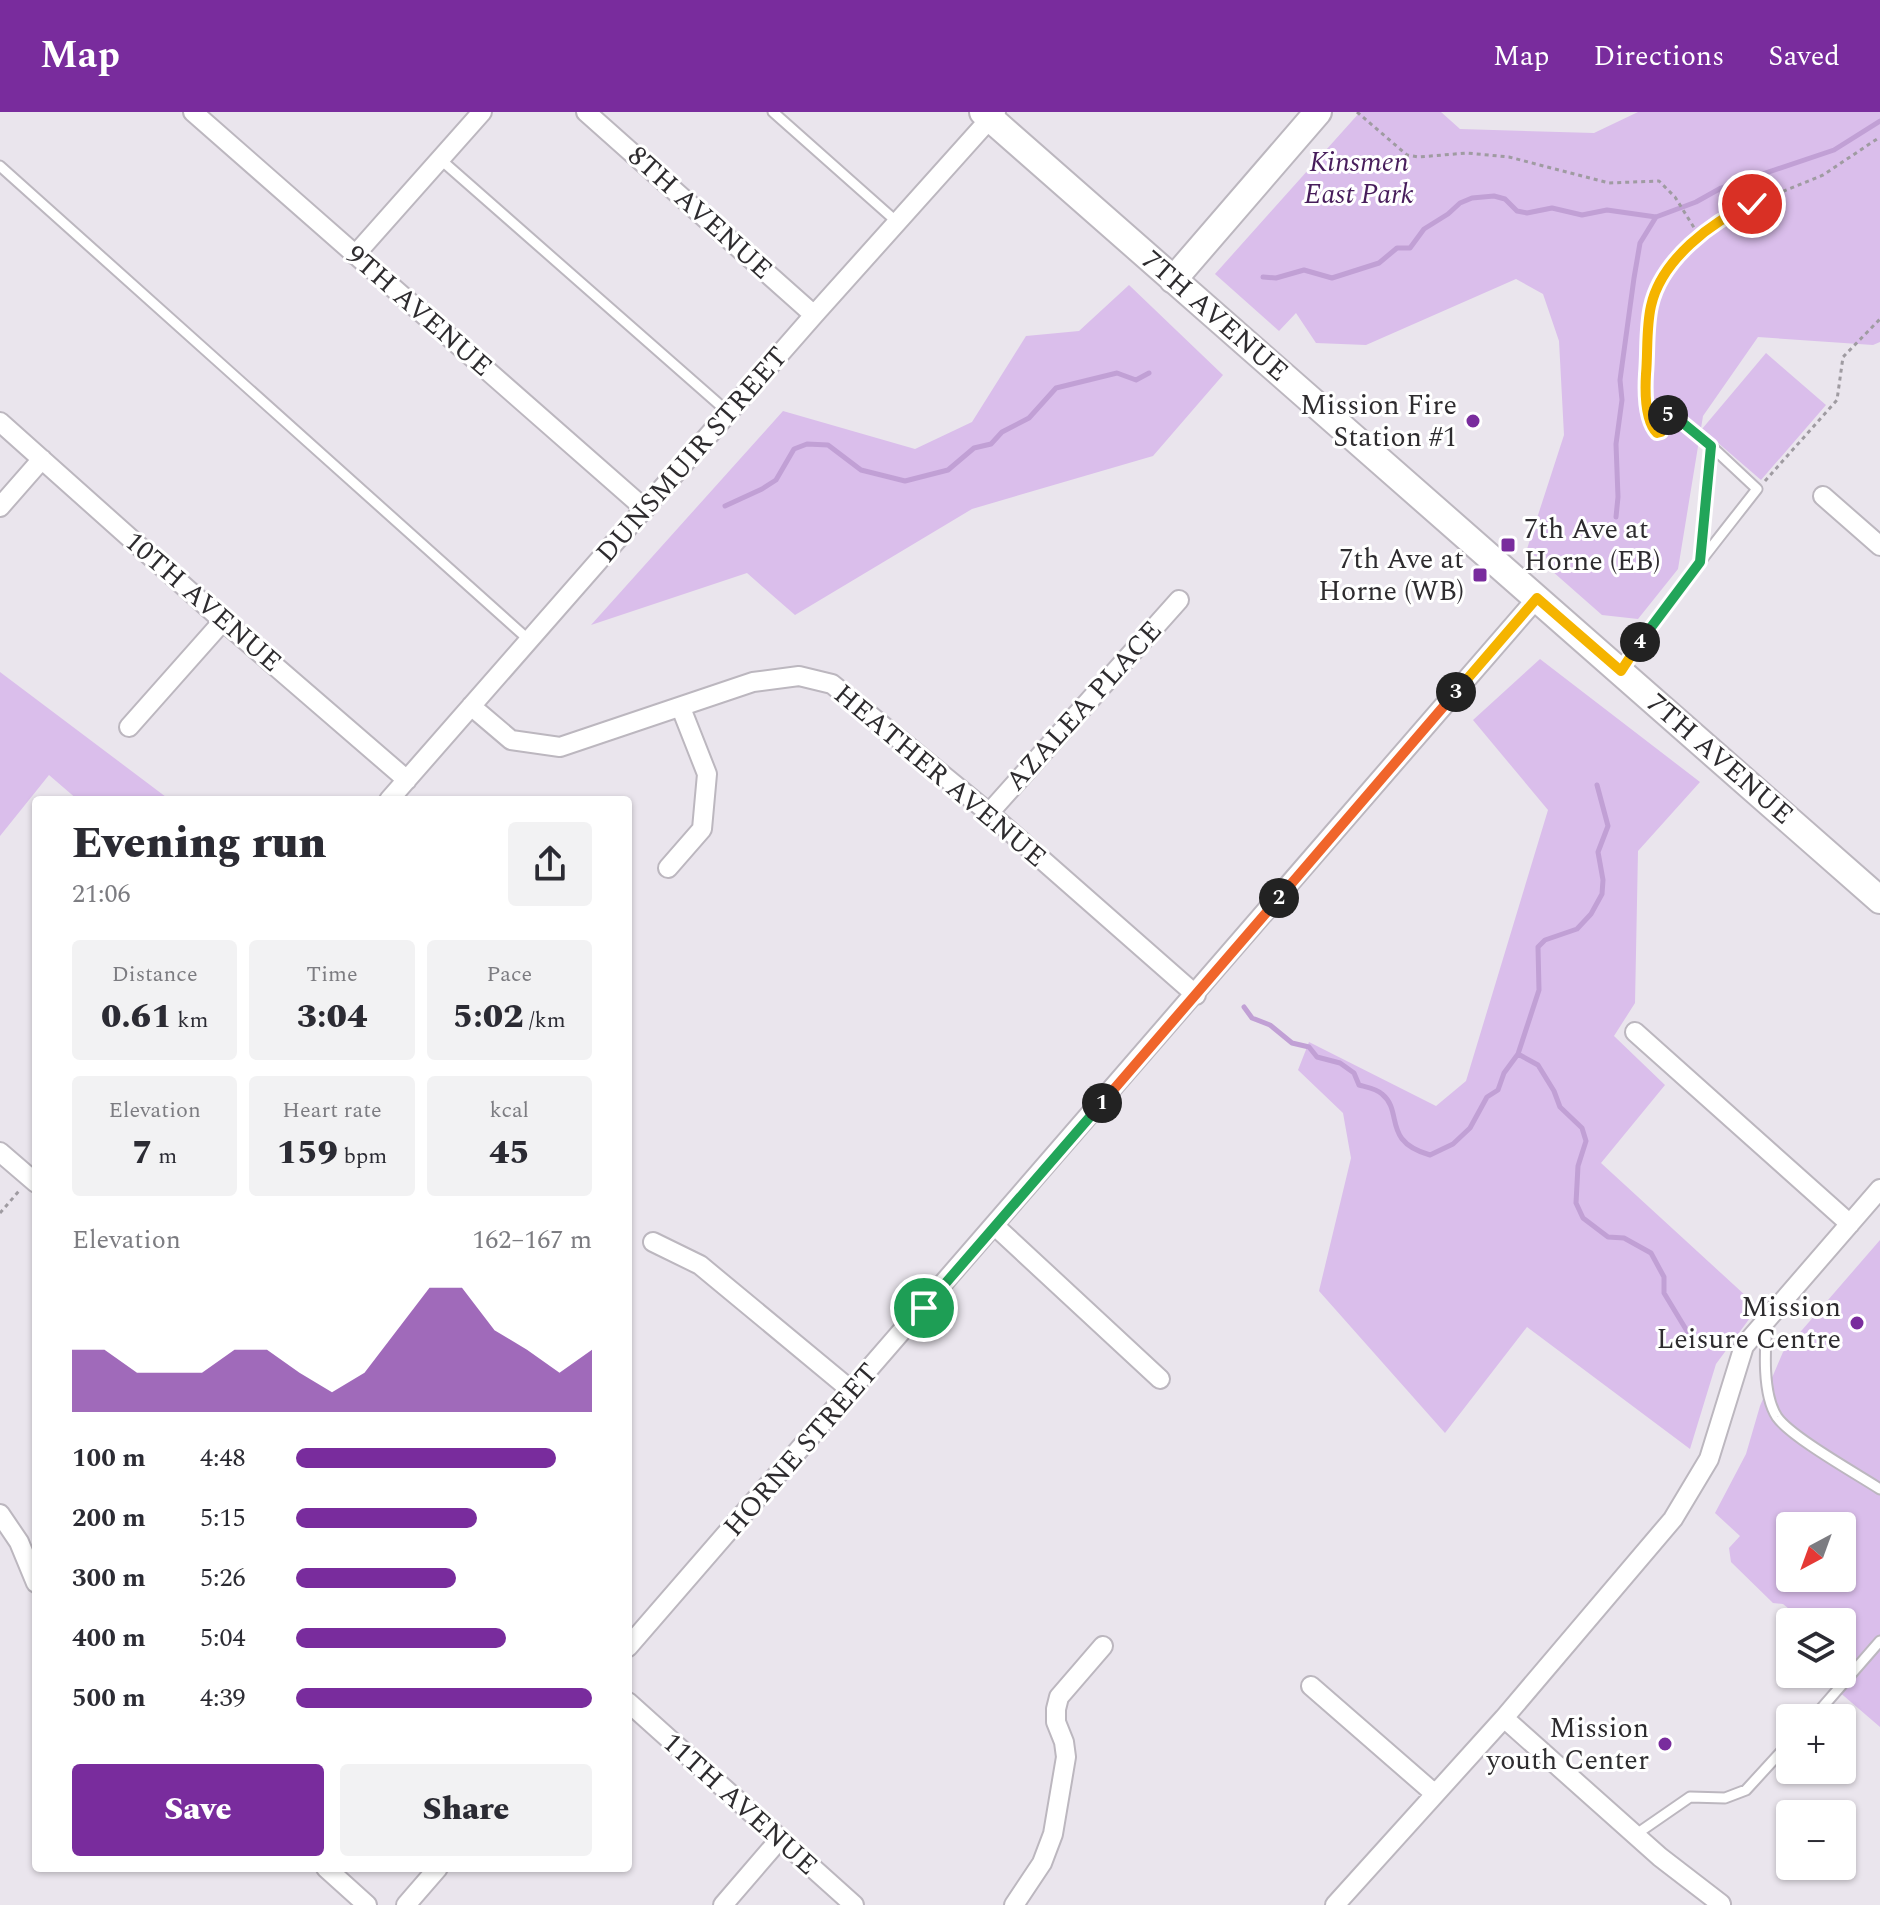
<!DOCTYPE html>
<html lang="en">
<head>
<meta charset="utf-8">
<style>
  body { margin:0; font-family:Spectral,serif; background:#f2f2f3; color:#2b2b33; height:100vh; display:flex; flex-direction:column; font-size:30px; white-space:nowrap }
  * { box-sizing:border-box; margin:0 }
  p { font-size:26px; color:#7c7c81 }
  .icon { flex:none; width:44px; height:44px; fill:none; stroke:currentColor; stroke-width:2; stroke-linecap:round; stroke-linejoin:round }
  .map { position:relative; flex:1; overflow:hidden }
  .panel { position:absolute; left:32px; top:684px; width:600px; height:1076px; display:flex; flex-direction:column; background:#fff; border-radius:8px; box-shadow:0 2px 6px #0004 }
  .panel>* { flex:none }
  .needle { width:52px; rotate:221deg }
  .buttons { position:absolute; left:1776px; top:1400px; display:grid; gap:16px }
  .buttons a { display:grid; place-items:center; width:80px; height:80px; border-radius:8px; background:#fff; box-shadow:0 2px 6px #0004; font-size:40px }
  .pin { position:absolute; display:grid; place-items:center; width:68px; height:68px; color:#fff; margin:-34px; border:4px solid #fff; border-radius:50%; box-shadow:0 2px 8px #0007 }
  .km { position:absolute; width:40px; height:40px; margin:-20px; border-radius:50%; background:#222; color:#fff; font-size:22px; line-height:40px; text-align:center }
  .round { display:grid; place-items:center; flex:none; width:84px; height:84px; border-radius:8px; background:#f2f2f3 }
  .headline { display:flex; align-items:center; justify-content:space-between; height:136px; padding:0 40px }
  h1 { font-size:44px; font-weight:800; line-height:60px }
  .metrics { display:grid; grid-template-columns:repeat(3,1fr); gap:12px; height:136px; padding:8px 40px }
  .metrics div { display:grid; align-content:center; border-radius:8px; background:#f2f2f3; text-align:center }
  .metrics b { font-size:34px; font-weight:800 }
  .metrics small { font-size:22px; font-weight:400 }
  .metrics p { font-size:22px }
  .chart { height:224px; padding:16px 40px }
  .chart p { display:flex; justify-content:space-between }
  .chart svg { width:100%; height:144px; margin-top:8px; fill:#792c9d; opacity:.7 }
  .primary-button { display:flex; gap:16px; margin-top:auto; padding:16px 40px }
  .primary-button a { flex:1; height:92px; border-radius:8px; background:#792c9d; color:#fff; font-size:32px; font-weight:800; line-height:92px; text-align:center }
  .primary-button a+a { background:#f2f2f3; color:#2b2b33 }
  ul { padding:0 40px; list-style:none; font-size:26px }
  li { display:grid; grid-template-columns:128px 96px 1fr; align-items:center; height:60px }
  li i { height:20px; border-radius:10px; background:#792c9d }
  header { display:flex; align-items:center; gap:48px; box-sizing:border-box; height:112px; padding:0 40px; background:#792c9d; color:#fff }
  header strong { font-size:38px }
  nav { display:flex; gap:44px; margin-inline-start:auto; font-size:28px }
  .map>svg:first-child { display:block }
  .green { fill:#dabeeb; fill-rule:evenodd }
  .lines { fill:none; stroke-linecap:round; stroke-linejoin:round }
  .stream { stroke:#c1a0d5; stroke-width:5 }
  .lane-casing { stroke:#bcb7bf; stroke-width:13 }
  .street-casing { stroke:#bcb7bf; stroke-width:22 }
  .secondary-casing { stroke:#bcb7bf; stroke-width:30 }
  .path { stroke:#9f9ba1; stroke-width:3; stroke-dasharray:4 4; stroke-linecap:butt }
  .lane { stroke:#fff; stroke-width:9 }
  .street { stroke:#fff; stroke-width:18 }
  .secondary { stroke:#fff; stroke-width:26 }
  .split-1-casing { stroke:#fff; stroke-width:16 }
  .split-2-casing { stroke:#fff; stroke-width:16 }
  .split-3-casing { stroke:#fff; stroke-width:16 }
  .split-4-casing { stroke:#fff; stroke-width:16 }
  .split-5-casing { stroke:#fff; stroke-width:16 }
  .split-6-casing { stroke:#fff; stroke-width:16 }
  .split-1 { stroke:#22a559; stroke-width:10 }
  .split-2 { stroke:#f0652b; stroke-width:10 }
  .split-3 { stroke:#f0652b; stroke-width:10 }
  .split-4 { stroke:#f5b400; stroke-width:10 }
  .split-5 { stroke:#22a559; stroke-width:10 }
  .split-6 { stroke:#f5b400; stroke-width:10 }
  .poi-dot { fill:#792c9d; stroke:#fff; stroke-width:3 }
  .labels { text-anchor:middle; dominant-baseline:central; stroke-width:6; stroke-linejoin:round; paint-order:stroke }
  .park-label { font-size:28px; font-style:italic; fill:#471d5b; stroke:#fff }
  .street-label { font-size:28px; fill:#2e2c2f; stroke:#fff }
  .poi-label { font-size:28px; fill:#2e2c2f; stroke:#fff; text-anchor:end }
</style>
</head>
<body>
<header>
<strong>Map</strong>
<nav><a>Map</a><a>Directions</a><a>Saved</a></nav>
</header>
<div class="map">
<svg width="1880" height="1793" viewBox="0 0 1880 1793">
  <rect width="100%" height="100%" fill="#eae5ed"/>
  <!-- green -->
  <path class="green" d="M1360,0H1441L1460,17L1594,21L1638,0H1880V230L1873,233L1758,225L1703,304L1678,457L1638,507L1602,503L1527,437L1564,323L1559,229L1543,182L1516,167L1366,233L1316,231L1296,201L1279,219L1215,162Z
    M1129,173L1223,263L1153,344L972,397L795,503L747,461L591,513L783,299L915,337L972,310L1026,224L1079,219Z
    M1766,241L1826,293L1761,368L1702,317Z
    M1540,547L1700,670L1638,739L1635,891L1614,924L1665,973L1601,1051L1758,1195L1716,1252L1690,1337L1527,1215L1445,1321L1319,1179L1351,1046L1343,1001L1298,958L1309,930L1436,994L1466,969L1548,698L1473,608Z
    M0,560L170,688H78L49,663L0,724Z
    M1880,1128V1615L1823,1566L1827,1562H1842V1546L1854,1532L1846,1524L1842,1529V1510H1805L1783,1492L1773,1491L1731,1450L1729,1436L1740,1424L1715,1401L1746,1342L1760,1294L1783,1240ZM1790,1414H1842V1466H1790Z"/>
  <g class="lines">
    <!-- stream -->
    <path class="stream" d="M1263,165L1276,166L1304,158L1332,166L1379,151L1397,136H1410L1424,117L1448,102L1460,91L1472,86L1494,84L1505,87L1517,99L1527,101L1552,96L1582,103L1607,98L1656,105L1696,90L1721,76L1834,38L1880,9
      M725,394L762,377L776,368L794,337L807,332L828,333L861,358L905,369L948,358L974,336L991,332L1002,320L1029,306L1056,276L1117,261L1136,268L1149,261
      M1616,405L1618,385L1616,332L1622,288L1620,268L1634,166L1640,131L1656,105
      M1597,673L1608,714L1598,740L1603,768L1602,782L1591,802L1577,817L1545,828L1538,835L1539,878L1518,942L1538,953L1554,979L1560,995L1582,1016L1586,1029L1578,1054L1576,1091L1583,1106L1608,1125L1624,1126L1651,1141L1664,1165V1181L1693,1229
      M1244,895L1252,906L1270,913L1292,931L1309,935L1317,945L1340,951L1354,961L1359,973C1366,975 1377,977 1382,982C1404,1000 1381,1029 1430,1043L1453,1032L1470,1016L1487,985L1498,978L1504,961L1518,942"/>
    <!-- lane casing -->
    <g class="lane-casing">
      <path id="lane" d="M773,0L897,110
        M440,47L729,301
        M0,54L529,528
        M1623,556C1664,494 1711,436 1757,377L1711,334L1700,450
        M1767,1212C1765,1237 1762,1282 1777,1305C1791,1325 1857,1362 1880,1377
        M1813,1606L1880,1529
        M1635,1723L1690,1685L1725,1686L1746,1678L1790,1630"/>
    </g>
    <!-- street casing -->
    <g class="street-casing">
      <path id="street" d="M193,0L645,397
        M586,0L814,203
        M355,143L482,0
        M0,310L223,509L407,668
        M1823,384L1880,434
        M0,395L42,347
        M471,594L511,628L560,635L753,570L799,564L832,572L989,701L1196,883
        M129,615L223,509
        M389,688L814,203L996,0
        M989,701L1179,488
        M668,756L702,717L707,662L681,596
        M1635,920L1850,1112
        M0,1040L36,1071
        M995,1114L1160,1267
        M653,1130L700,1153L852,1279
        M0,1402L19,1430L36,1471
        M628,1535L1537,486
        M1311,1574L1435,1682
        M628,1590L854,1793
        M1504,1606L1660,1745L1721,1792
        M326,1756L367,1793
        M406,1793L438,1756
        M723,1793L779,1728
        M1014,1793L1042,1751L1053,1722L1066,1645L1064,1630L1056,1610V1597L1059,1585L1103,1534
        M1335,1793L1504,1606L1673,1407L1709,1347L1744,1234L1880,1077"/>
    </g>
    <!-- secondary casing -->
    <g class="secondary-casing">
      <path id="secondary" d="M983,0L1880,788
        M1173,168L1318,0"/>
    </g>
    <!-- path -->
    <path class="path" d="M1357,0L1407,43L1419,45L1467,41L1509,45L1609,71L1659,69L1675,85L1698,122
      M1701,325L1672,302L1666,304L1661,320L1657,321L1652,316L1645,277L1651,193L1660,171L1679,145L1699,123L1728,102L1823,63L1880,25
      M1765,369L1837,288L1843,245L1880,207
      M0,1101L19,1079"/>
    <!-- lane -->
    <use href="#lane" class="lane"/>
    <!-- street -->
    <use href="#street" class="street"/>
    <!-- secondary -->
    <use href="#secondary" class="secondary"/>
  </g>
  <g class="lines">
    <!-- split-1 casing -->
    <g class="split-1-casing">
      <path id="split-1" d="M924,1196L1102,991"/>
    </g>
    <!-- split-2 casing -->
    <g class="split-2-casing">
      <path id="split-2" d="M1102,991L1279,786"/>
    </g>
    <!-- split-3 casing -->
    <g class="split-3-casing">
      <path id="split-3" d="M1279,786L1456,580"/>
    </g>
    <!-- split-4 casing -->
    <g class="split-4-casing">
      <path id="split-4" d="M1456,580L1537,486L1621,559L1640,530"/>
    </g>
    <!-- split-5 casing -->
    <g class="split-5-casing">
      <path id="split-5" d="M1640,530L1700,450L1711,334L1672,302L1668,303"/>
    </g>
    <!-- split-6 casing -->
    <g class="split-6-casing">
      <path id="split-6" d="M1668,303L1661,320L1657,321C1645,309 1645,279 1646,262C1648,240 1646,216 1651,194C1661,148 1712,109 1752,92"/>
    </g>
    <!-- split-1 -->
    <use href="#split-1" class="split-1"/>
    <!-- split-2 -->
    <use href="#split-2" class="split-2"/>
    <!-- split-3 -->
    <use href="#split-3" class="split-3"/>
    <!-- split-4 -->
    <use href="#split-4" class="split-4"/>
    <!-- split-5 -->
    <use href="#split-5" class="split-5"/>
    <!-- split-6 -->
    <use href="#split-6" class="split-6"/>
  </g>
  <!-- markers -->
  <g class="poi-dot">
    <circle cx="1473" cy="309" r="8"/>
    <rect x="1500" y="425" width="16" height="16" rx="4"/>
    <rect x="1472" y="455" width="16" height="16" rx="4"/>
    <circle cx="1857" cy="1211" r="8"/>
    <circle cx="1665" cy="1632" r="8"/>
  </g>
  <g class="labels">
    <!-- park labels -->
    <g class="park-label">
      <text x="1359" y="50">Kinsmen<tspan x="1359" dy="32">East Park</tspan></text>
    </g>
    <!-- street labels -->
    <g class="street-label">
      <text transform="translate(700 101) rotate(42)">8TH AVENUE</text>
      <text transform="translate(419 199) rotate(41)">9TH AVENUE</text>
      <text transform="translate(1215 204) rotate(41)">7TH AVENUE</text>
      <text transform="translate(692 343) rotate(-49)">DUNSMUIR STREET</text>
      <text transform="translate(203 490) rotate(41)">10TH AVENUE</text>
      <text transform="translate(1084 594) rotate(-48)">AZALEA PLACE</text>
      <text transform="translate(1720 647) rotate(41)">7TH AVENUE</text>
      <text transform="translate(940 664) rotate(40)">HEATHER AVENUE</text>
      <text transform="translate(801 1338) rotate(-49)">HORNE STREET</text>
      <text transform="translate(740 1692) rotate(42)">11TH AVENUE</text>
    </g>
    <!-- poi labels -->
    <g class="poi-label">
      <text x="1457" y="293">Mission Fire<tspan x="1457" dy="32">Station #1</tspan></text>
      <text x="1524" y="417" text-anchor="start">7th Ave at<tspan x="1524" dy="32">Horne (EB)</tspan></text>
      <text x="1464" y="447">7th Ave at<tspan x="1464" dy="32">Horne (WB)</tspan></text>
      <text x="1841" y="1195">Mission<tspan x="1841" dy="32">Leisure Centre</tspan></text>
      <text x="1649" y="1616">Mission<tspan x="1649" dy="32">youth Center</tspan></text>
    </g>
  </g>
</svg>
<div class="buttons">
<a><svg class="needle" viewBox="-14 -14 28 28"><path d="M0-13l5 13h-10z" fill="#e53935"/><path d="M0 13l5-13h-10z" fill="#7c7c81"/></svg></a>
<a><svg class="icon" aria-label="layers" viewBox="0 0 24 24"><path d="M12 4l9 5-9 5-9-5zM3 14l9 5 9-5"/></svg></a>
<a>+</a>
<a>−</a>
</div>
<div class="pin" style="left:924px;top:1196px;background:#1e9e55"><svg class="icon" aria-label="arrive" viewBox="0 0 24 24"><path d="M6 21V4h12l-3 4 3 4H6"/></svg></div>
<div class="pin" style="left:1752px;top:92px;background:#d93025"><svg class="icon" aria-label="check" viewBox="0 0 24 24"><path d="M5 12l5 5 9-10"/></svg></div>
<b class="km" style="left:1102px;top:991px">1</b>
<b class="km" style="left:1279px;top:786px">2</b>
<b class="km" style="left:1456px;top:580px">3</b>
<b class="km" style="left:1640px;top:530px">4</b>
<b class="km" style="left:1668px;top:303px">5</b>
<section class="panel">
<div class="headline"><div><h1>Evening run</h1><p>21:06</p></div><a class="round"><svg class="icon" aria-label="share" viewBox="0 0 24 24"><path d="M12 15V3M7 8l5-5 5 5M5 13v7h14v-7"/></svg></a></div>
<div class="metrics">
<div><p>Distance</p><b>0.61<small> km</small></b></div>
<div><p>Time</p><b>3:04</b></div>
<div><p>Pace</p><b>5:02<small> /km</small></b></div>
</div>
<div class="metrics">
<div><p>Elevation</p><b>7<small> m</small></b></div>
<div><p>Heart rate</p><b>159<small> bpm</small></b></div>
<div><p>kcal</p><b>45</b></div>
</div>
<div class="chart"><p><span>Elevation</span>162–167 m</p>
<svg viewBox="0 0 160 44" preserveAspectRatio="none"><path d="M0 44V25L10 25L20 32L30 32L40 32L50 25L60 25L70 32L80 38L90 32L100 19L110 6L120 6L130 19L140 25L150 32L160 25V44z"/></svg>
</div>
<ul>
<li><b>100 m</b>4:48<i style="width:88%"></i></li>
<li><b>200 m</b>5:15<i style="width:61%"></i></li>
<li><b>300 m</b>5:26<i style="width:54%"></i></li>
<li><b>400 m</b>5:04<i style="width:71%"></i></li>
<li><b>500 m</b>4:39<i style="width:100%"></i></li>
</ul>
<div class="primary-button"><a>Save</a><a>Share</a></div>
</section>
</div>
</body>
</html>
